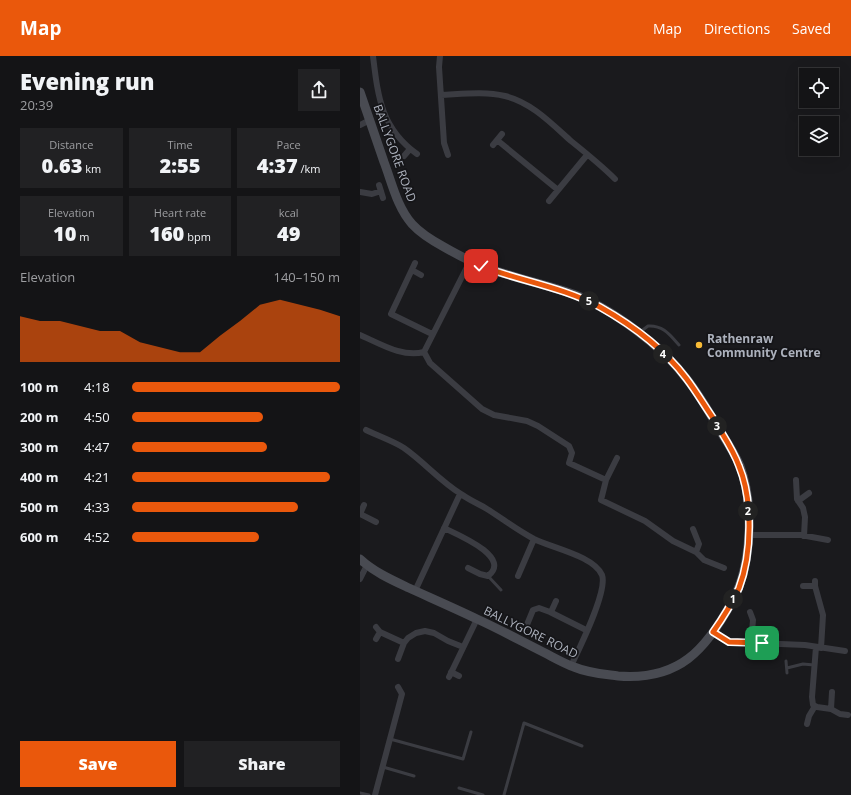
<!DOCTYPE html>
<html lang="en">
<head>
<meta charset="utf-8">
<style>
  body { margin:0; font-family:"Open Sans",sans-serif; background:#212123; color:#f1f3f6; height:100vh; display:flex; flex-direction:column; font-size:15px; white-space:nowrap }
  * { box-sizing:border-box; margin:0 }
  p { font-size:13px; color:#9d9ea1 }
  .icon { flex:none; width:22px; height:22px; fill:none; stroke:currentColor; stroke-width:2; stroke-linecap:round; stroke-linejoin:round }
  .map { position:relative; flex:1; overflow:hidden }
  .sheet { display:flex; flex-direction:column; background:#141416; width:360px }
  .sheet>* { flex:none }
  .controls { position:absolute; left:439px; top:12px; display:grid; gap:8px }
  .controls a { display:grid; place-items:center; width:40px; height:40px; border-radius:0px; background:#141416; box-shadow:0 4px 16px #0002,0 0 0 1px #333335; font-size:20px }
  .pin { position:absolute; display:grid; place-items:center; width:34px; height:34px; color:#fff; margin:-17px; border-radius:8px; box-shadow:0 2px 6px #0006 }
  .km { position:absolute; width:20px; height:20px; margin:-10px; border-radius:50%; background:#222; color:#fff; font-size:11px; line-height:20px; text-align:center }
  .round { display:grid; place-items:center; flex:none; width:42px; height:42px; border-radius:0px; background:#212123 }
  .head { display:flex; align-items:center; justify-content:space-between; height:68px; padding:0 20px }
  h1 { font-size:22px; font-weight:800; line-height:30px }
  .figures { display:grid; grid-template-columns:repeat(3,1fr); gap:6px; height:68px; padding:4px 20px }
  .figures div { display:grid; align-content:center; border-radius:0px; background:#212123; text-align:center }
  .figures b { font-size:20px; font-weight:800 }
  .figures small { font-size:11px; font-weight:400 }
  .figures p { font-size:11px }
  .chart { height:112px; padding:8px 20px }
  .chart p { display:flex; justify-content:space-between }
  .chart svg { width:100%; height:72px; margin-top:4px; fill:#ea580c; opacity:.7 }
  .action { display:flex; gap:8px; margin-top:auto; padding:8px 20px }
  .action a { flex:1; height:46px; border-radius:0px; background:#ea580c; color:#fff; font-size:16px; font-weight:800; line-height:46px; text-align:center }
  .action a+a { background:#212123; color:#f1f3f6 }
  ul { padding:0 20px; list-style:none; font-size:13px }
  li { display:grid; grid-template-columns:64px 48px 1fr; align-items:center; height:30px }
  li i { height:10px; border-radius:5px; background:#ea580c }
  header { display:flex; align-items:center; gap:24px; box-sizing:border-box; height:56px; padding:0 20px; background:#ea580c; color:#fff }
  header strong { font-size:19px }
  nav { display:flex; gap:22px; margin-inline-start:auto; font-size:14px }
  main { display:flex; flex:1; min-height:0 }
  .map>svg:first-child { display:block }
  .lines { fill:none; stroke-linecap:round; stroke-linejoin:round }
  .lane { stroke:#3b3c42; stroke-width:3 }
  .street { stroke:#3b3c42; stroke-width:6 }
  .secondary { stroke:#494b52; stroke-width:9 }
  .route-casing { stroke:#fff; stroke-width:8 }
  .route { stroke:#ea580c; stroke-width:5 }
  .poi-dot { fill:#f8bb36; stroke:#151518; stroke-width:1.5 }
  .labels { text-anchor:middle; dominant-baseline:central; stroke-width:3.5; stroke-linejoin:round; paint-order:stroke }
  .street-label { font-size:12px; fill:#acb1bc; stroke:#151518 }
  .poi-label { font-size:12px; font-weight:bold; fill:#acb1bc; stroke:#151518; text-anchor:start }
</style>
</head>
<body>
<header>
<strong>Map</strong>
<nav><a>Map</a><a>Directions</a><a>Saved</a></nav>
</header>
<main>
<section class="sheet">
<div class="head"><div><h1>Evening run</h1><p>20:39</p></div><a class="round"><svg class="icon" aria-label="share" viewBox="0 0 24 24"><path d="M12 15V3M7 8l5-5 5 5M5 13v7h14v-7"/></svg></a></div>
<div class="figures">
<div><p>Distance</p><b>0.63<small> km</small></b></div>
<div><p>Time</p><b>2:55</b></div>
<div><p>Pace</p><b>4:37<small> /km</small></b></div>
</div>
<div class="figures">
<div><p>Elevation</p><b>10<small> m</small></b></div>
<div><p>Heart rate</p><b>160<small> bpm</small></b></div>
<div><p>kcal</p><b>49</b></div>
</div>
<div class="chart"><p><span>Elevation</span>140–150 m</p>
<svg viewBox="0 0 160 44" preserveAspectRatio="none"><path d="M0 44V16L10 19L20 19L30 22L40 25L50 25L60 32L70 35L80 38L90 38L100 28L110 19L120 9L130 6L140 9L150 12L160 16V44z"/></svg>
</div>
<ul>
<li><b>100 m</b>4:18<i style="width:100%"></i></li>
<li><b>200 m</b>4:50<i style="width:63%"></i></li>
<li><b>300 m</b>4:47<i style="width:65%"></i></li>
<li><b>400 m</b>4:21<i style="width:95%"></i></li>
<li><b>500 m</b>4:33<i style="width:80%"></i></li>
<li><b>600 m</b>4:52<i style="width:61%"></i></li>
</ul>
<div class="action"><a>Save</a><a>Share</a></div>
</section>
<div class="map">
<svg width="491" height="739" viewBox="0 0 491 739">
  <rect width="100%" height="100%" fill="#1a1a1d"/>
  <g class="lines">
    <!-- lane -->
    <path class="lane" d="M280,276L288,270C303,269 310,279 319,289
      M128,520L141,534
      M426,605L427,617
      M427,612L443,608L454,609
      M30,683L103,703L111,676
      M23,711L54,720
      M99,732L123,739
      M0,737L9,739
      M144,739L164,667L222,690"/>
    <!-- street -->
    <path class="street" d="M13,0C18,41 21,72 57,98
      M80,0L79,11L84,87L88,99
      M81,39C102,38 125,35 145,40C171,46 192,68 211,85C226,97 241,109 255,123
      M0,69L10,64
      M137,84L198,134
      M133,89L142,78
      M44,100L50,93
      M19,129L23,142
      M0,136L12,138L21,135
      M189,145L227,99
      M55,207L31,258L72,278
      M52,214L61,219
      M0,279C19,287 42,302 64,296L110,205
      M64,296L70,307L122,353L134,359L167,365L178,370L209,390L212,397L209,407L246,424L241,444L285,465L313,485L336,496L344,504L364,512
      M6,374C18,380 33,385 44,392C64,406 80,425 101,438C109,444 119,448 127,453C143,463 157,474 174,483C192,492 234,500 242,519C248,535 219,593 211,610
      M246,424L257,402
      M436,424L437,443L443,452L445,461L444,480
      M438,445L449,437
      M0,458L16,466
      M0,458L4,449
      M84,472C96,478 153,501 128,520L120,518L108,512
      M333,473L339,488L336,496
      M388,479H441L468,484
      M158,520L174,483
      M0,523L7,509
      M455,525V530L463,559L461,592
      M443,530H455
      M55,535L100,438
      M191,556L196,545
      M390,556L393,564L391,586
      M16,571L20,576L44,587
      M166,571L173,554L179,552L190,556L226,574
      M353,576L366,585L371,586L445,589L485,595
      M16,583L20,576
      M456,591L452,641L453,649L457,651L471,653L480,658L488,659
      M38,603L44,587L48,582L56,577L65,575L74,577L88,585L103,591
      M91,616L99,620
      M89,621L117,563
      M471,653L472,636
      M447,668L449,660L455,650
      M15,739L42,638L38,631"/>
    <!-- secondary -->
    <path class="secondary" d="M0,36C8,59 16,82 24,106C32,127 37,151 52,168C61,178 73,185 84,191C98,199 111,206 125,211C154,222 184,228 213,238C251,252 302,290 326,322C338,337 348,354 357,370C365,383 374,396 380,410C394,448 392,508 373,544C346,594 319,625 258,620C243,618 228,617 214,611C203,607 193,601 183,596C161,585 139,573 117,563C94,552 71,542 49,532C32,524 14,516 0,503"/>
  </g>
  <g class="lines">
    <!-- route casing -->
    <g class="route-casing">
      <path id="route" d="M121,210C160,225 203,231 240,251C272,269 304,293 326,322C336,335 344,349 353,362C362,378 373,393 379,410C393,444 392,498 379,532C372,547 363,562 353,576L369,586L402,587"/>
    </g>
    <!-- route -->
    <use href="#route" class="route"/>
  </g>
  <!-- markers -->
  <circle class="poi-dot" cx="339" cy="289" r="4"/>
  <g class="labels">
    <!-- street labels -->
    <g class="street-label">
      <text transform="translate(35 97) rotate(70)">BALLYGORE ROAD</text>
      <text transform="translate(171 576) rotate(26)">BALLYGORE ROAD</text>
    </g>
    <!-- poi labels -->
    <g class="poi-label">
      <text x="347" y="282">Rathenraw<tspan x="347" dy="14">Community Centre</tspan></text>
    </g>
  </g>
</svg>
<div class="controls">
<a><svg class="icon" aria-label="locate" viewBox="0 0 24 24"><circle cx="12" cy="12" r="6"/><path d="M12 2v4M12 18v4M2 12h4M18 12h4"/></svg></a>
<a><svg class="icon" aria-label="layers" viewBox="0 0 24 24"><path d="M12 4l9 5-9 5-9-5zM3 14l9 5 9-5"/></svg></a>
</div>
<div class="pin" style="left:402px;top:587px;background:#1e9e55"><svg class="icon" aria-label="arrive" viewBox="0 0 24 24"><path d="M6 21V4h12l-3 4 3 4H6"/></svg></div>
<div class="pin" style="left:121px;top:210px;background:#d93025"><svg class="icon" aria-label="check" viewBox="0 0 24 24"><path d="M5 12l5 5 9-10"/></svg></div>
<b class="km" style="left:373px;top:543px">1</b>
<b class="km" style="left:388px;top:455px">2</b>
<b class="km" style="left:357px;top:370px">3</b>
<b class="km" style="left:303px;top:298px">4</b>
<b class="km" style="left:229px;top:245px">5</b>
</div>
</main>
</body>
</html>
